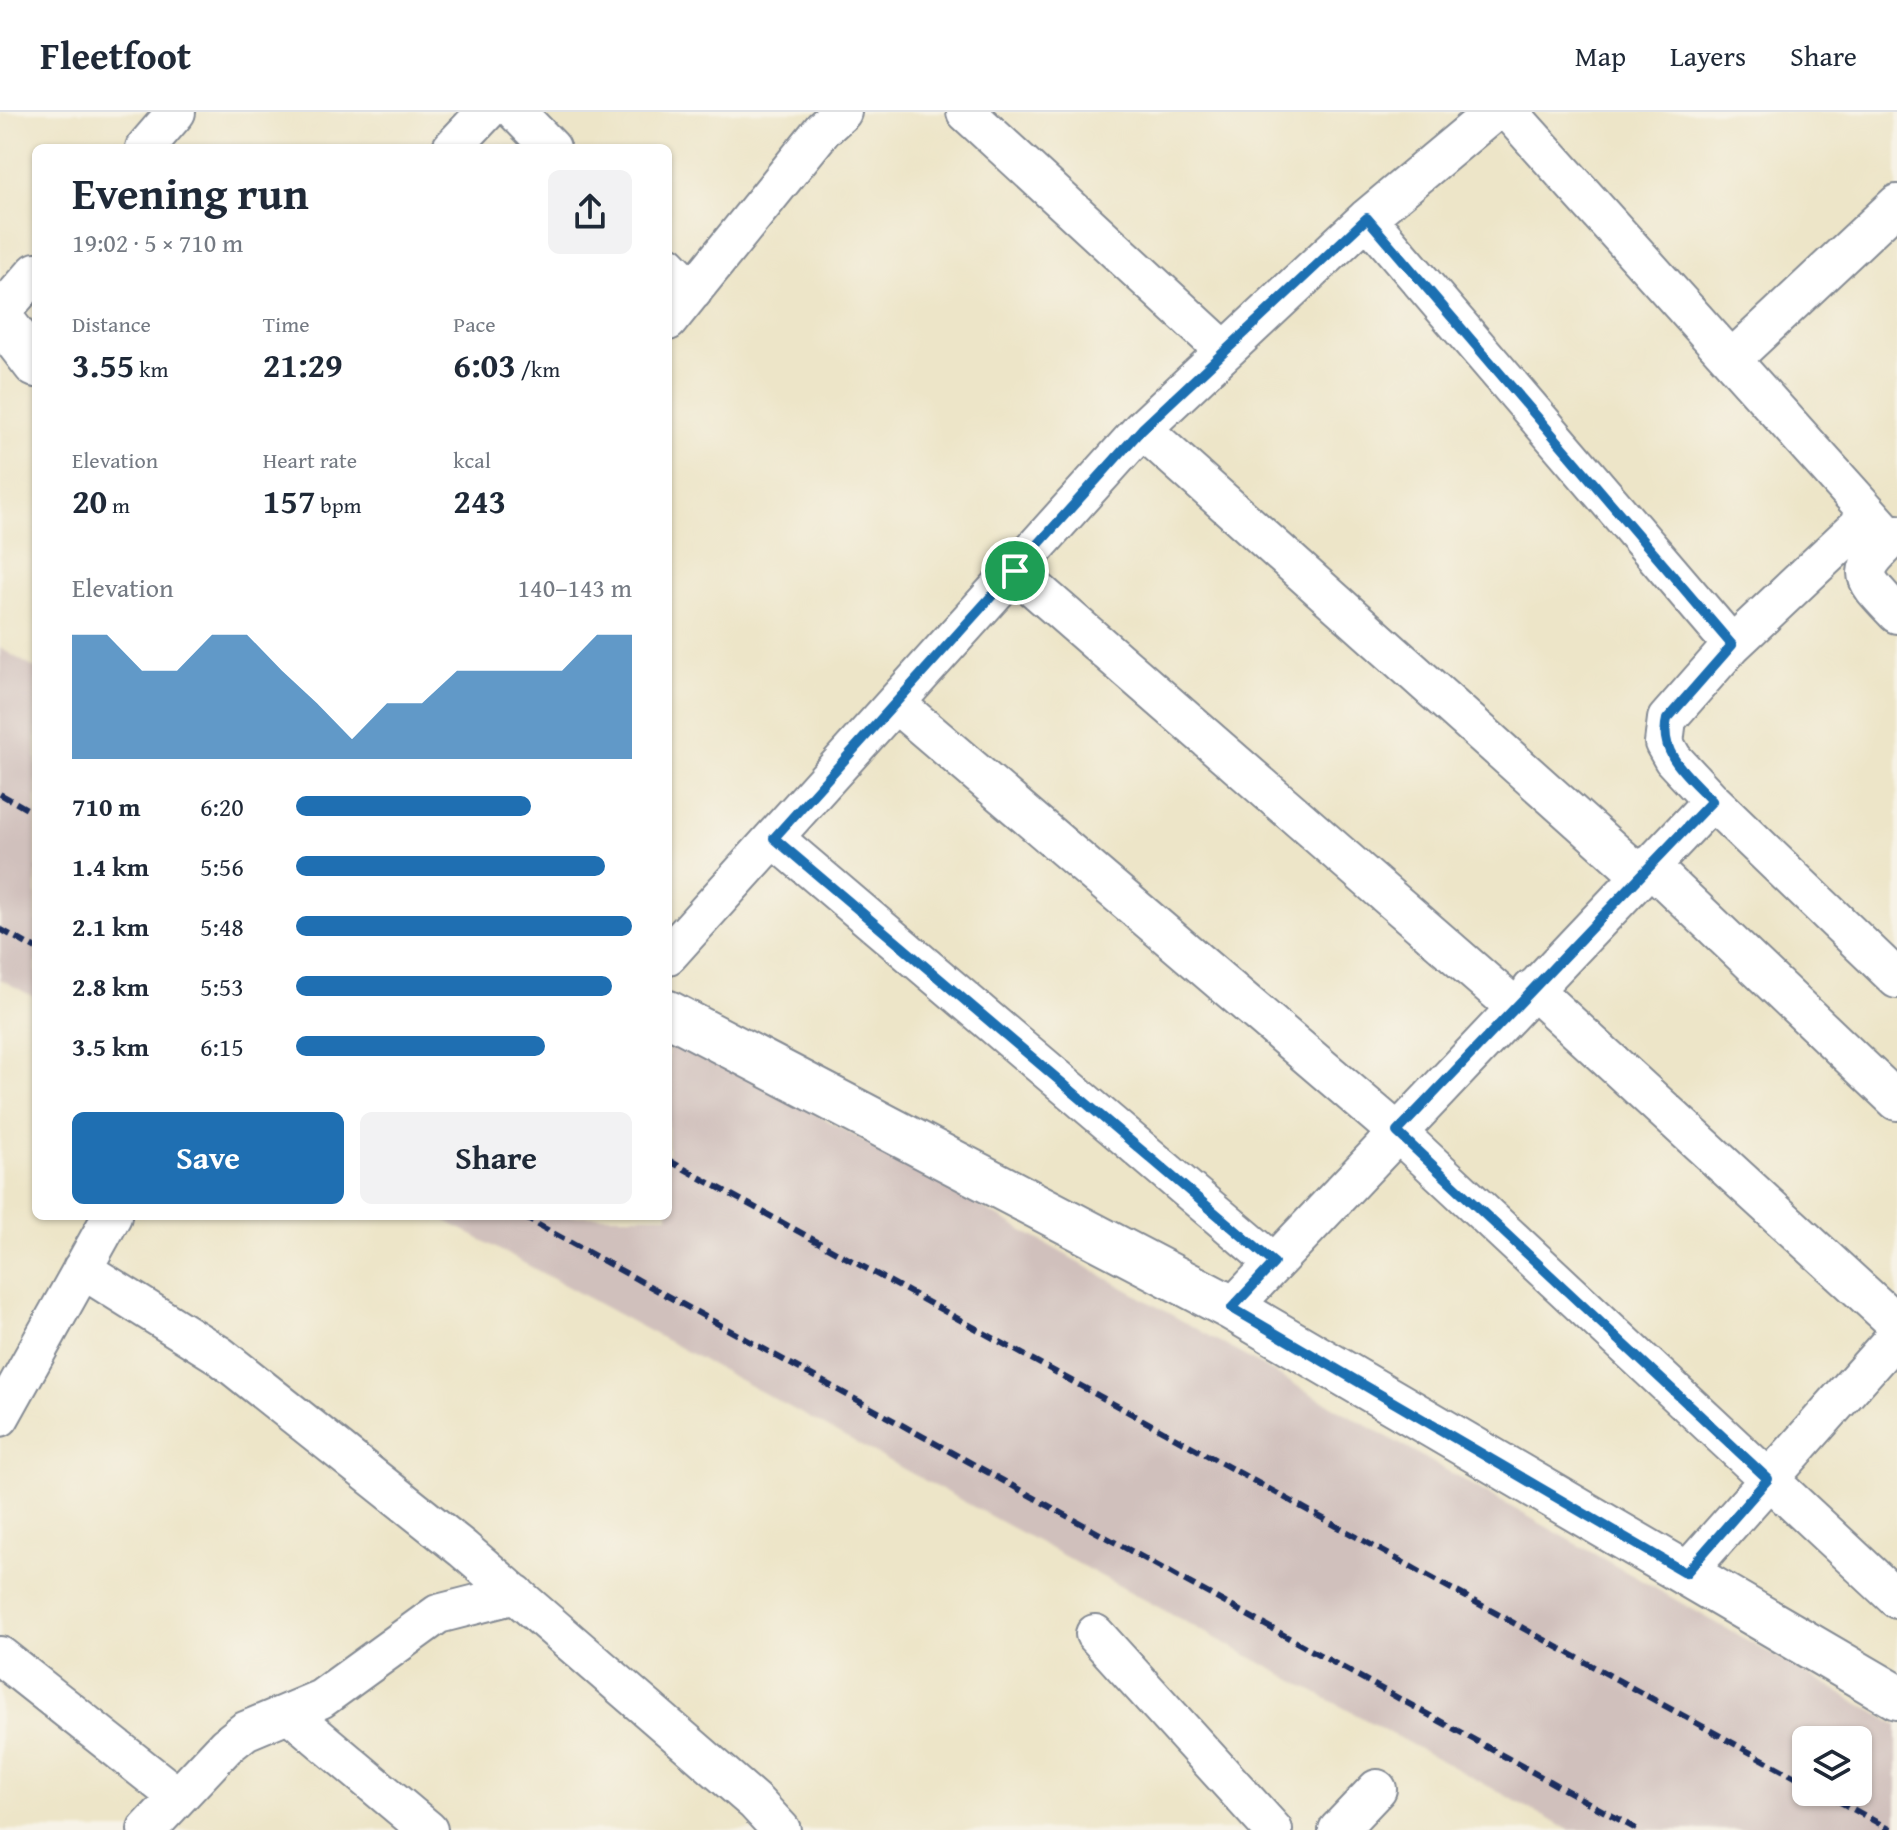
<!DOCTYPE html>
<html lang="en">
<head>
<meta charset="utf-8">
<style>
  body { margin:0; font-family:"Gentium Book Plus",serif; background:#f2f2f3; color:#1f2937; height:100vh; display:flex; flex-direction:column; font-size:30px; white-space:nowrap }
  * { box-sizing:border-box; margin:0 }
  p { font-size:26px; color:#747a83 }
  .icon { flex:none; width:44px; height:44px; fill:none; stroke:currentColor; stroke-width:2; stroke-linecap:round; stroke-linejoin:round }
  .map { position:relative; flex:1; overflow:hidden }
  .details { position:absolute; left:32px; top:32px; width:640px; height:1076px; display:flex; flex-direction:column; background:#fff; border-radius:12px; box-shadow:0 2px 6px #0004 }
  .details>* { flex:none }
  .controls { position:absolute; left:1792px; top:1614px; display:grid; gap:16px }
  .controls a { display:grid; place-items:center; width:80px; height:80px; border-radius:12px; background:#fff; box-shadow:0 2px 6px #0004; font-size:40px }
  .pin { position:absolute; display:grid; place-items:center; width:68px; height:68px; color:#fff; margin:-34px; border:4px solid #fff; border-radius:50%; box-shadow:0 2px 8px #0007 }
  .round { display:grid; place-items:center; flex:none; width:84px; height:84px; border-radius:12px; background:#f2f2f3 }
  .summary { display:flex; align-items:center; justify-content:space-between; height:136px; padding:0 40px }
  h1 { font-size:44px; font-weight:700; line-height:60px }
  .stats { display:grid; grid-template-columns:repeat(3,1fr); gap:12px; height:136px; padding:8px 40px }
  .stats div { display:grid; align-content:center }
  .stats b { font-size:34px; font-weight:700 }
  .stats small { font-size:22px; font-weight:400 }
  .stats p { font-size:22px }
  .chart { height:224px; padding:16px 40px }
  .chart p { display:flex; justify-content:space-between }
  .chart svg { width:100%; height:144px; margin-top:8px; fill:#1f6fb2; opacity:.7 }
  .cta { display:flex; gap:16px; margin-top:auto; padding:16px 40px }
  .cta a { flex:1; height:92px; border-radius:12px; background:#1f6fb2; color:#fff; font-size:32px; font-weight:700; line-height:92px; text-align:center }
  .cta a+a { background:#f2f2f3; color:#1f2937 }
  ul { padding:0 40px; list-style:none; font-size:26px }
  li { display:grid; grid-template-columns:128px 96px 1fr; align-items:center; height:60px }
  li i { height:20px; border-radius:10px; background:#1f6fb2 }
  header { display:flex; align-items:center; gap:48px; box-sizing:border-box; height:112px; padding:0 40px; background:#fff; border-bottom:2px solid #e0e1e3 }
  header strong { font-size:38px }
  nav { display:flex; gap:44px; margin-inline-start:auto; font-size:28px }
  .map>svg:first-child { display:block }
  .industrial { fill:#d0c0bc; fill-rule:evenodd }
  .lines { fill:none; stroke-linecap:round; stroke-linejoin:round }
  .street-casing { stroke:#848a93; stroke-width:42 }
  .secondary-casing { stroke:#848a93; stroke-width:48 }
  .street { stroke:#fff; stroke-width:38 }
  .secondary { stroke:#fff; stroke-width:44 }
  .rail { stroke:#1b2f5e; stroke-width:6; stroke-dasharray:12 6; stroke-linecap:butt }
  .route-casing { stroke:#fff; stroke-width:16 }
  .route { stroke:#1f6fb2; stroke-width:10 }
</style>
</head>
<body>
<header>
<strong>Fleetfoot</strong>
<nav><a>Map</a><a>Layers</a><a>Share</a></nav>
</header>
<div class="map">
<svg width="1897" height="1718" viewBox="0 0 1897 1718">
  <rect width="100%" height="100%" fill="#f7f3e8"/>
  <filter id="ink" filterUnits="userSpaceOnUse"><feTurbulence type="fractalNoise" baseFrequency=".0125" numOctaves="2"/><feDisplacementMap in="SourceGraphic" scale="16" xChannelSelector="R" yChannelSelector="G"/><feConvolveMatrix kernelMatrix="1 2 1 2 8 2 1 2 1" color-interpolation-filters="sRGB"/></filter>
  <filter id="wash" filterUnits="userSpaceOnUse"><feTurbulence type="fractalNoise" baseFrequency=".006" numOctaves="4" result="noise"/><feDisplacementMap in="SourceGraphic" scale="32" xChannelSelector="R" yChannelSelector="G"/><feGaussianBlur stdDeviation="1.8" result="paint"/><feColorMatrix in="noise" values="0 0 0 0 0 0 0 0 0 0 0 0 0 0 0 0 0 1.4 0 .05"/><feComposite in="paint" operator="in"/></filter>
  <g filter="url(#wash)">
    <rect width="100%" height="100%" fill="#ede5c8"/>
    <!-- industrial -->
    <path class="industrial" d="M0,536L36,557V886L0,867Z
      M668,918L1897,1613V1718H1569L437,1104H668ZM1806,1628H1858V1680H1806Z"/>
  </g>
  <g filter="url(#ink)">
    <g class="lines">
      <!-- street casing -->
      <g class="street-casing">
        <path id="street" d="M516,0L551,36
          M966,0L1225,239
          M1509,0L1892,427
          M145,36L176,0
          M452,36L486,0
          M1367,106L1732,533
          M668,153L693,179
          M0,201L36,160
          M668,209L823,17L842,0
          M1732,247L1897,92
          M1142,317L1639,762
          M1869,404L1732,533L1667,607L1664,631L1673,647L1712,689L1897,867
          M1897,422C1856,461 1858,461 1897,502
          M1015,459L1515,895
          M895,591L1397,1020L1897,1487
          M774,726L1274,1151
          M1649,753L1897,989
          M668,843L1142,317L1367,106L1494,0
          M1532,877L1897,1212
          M82,1157L219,1243L463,1437L756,1691L781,1718
          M1232,1196L1712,689
          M0,1305L112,1104
          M1686,1461L1897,1223
          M1095,1522L1273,1718
          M0,1544L178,1685
          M289,1601L428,1718
          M147,1718L226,1634L245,1619L321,1587L438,1502L516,1482
          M1338,1718L1377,1677"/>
      </g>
      <!-- secondary casing -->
      <g class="secondary-casing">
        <path id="secondary" d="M0,206L36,253
          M668,901L1232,1196L1897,1585"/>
      </g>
      <!-- street -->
      <use href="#street" class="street"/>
      <!-- secondary -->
      <use href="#secondary" class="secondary"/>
      <!-- rail -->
      <path class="rail" d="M0,682L36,702
        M0,817L36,837
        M668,1048L1806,1671
        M522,1104L1638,1718
        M1822,1680L1891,1718"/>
    </g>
  </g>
  <g class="lines" filter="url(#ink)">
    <!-- route casing -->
    <g class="route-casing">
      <path id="route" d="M1367,106L1732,533L1667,607C1658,643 1690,665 1712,689L1397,1020L1768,1367L1686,1461L1232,1196L1274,1151L774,726L1142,317Z"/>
    </g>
    <!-- route -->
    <use href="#route" class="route"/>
  </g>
</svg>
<div class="controls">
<a><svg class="icon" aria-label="layers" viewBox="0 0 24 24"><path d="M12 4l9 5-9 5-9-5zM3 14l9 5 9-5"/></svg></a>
</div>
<div class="pin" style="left:1015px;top:459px;background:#1e9e55"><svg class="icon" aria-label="arrive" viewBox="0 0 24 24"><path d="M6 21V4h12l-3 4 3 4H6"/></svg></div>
<section class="details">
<div class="summary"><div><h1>Evening run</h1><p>19:02 · 5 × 710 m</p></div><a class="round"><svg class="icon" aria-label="share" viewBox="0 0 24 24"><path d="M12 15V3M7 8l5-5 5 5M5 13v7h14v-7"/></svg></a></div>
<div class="stats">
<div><p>Distance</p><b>3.55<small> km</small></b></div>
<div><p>Time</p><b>21:29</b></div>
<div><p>Pace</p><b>6:03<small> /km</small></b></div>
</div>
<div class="stats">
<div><p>Elevation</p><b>20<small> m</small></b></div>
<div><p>Heart rate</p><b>157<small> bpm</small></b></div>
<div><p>kcal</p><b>243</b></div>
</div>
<div class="chart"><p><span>Elevation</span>140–143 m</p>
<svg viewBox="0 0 160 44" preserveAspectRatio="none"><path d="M0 44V6L10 6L20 17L30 17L40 6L50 6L60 17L70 27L80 38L90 27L100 27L110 17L120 17L130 17L140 17L150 6L160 6V44z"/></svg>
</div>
<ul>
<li><b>710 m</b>6:20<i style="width:70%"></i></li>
<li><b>1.4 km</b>5:56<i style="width:92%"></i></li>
<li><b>2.1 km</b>5:48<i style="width:100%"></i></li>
<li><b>2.8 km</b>5:53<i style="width:94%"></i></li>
<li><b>3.5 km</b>6:15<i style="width:74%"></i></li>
</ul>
<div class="cta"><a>Save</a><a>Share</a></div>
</section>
</div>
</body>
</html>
